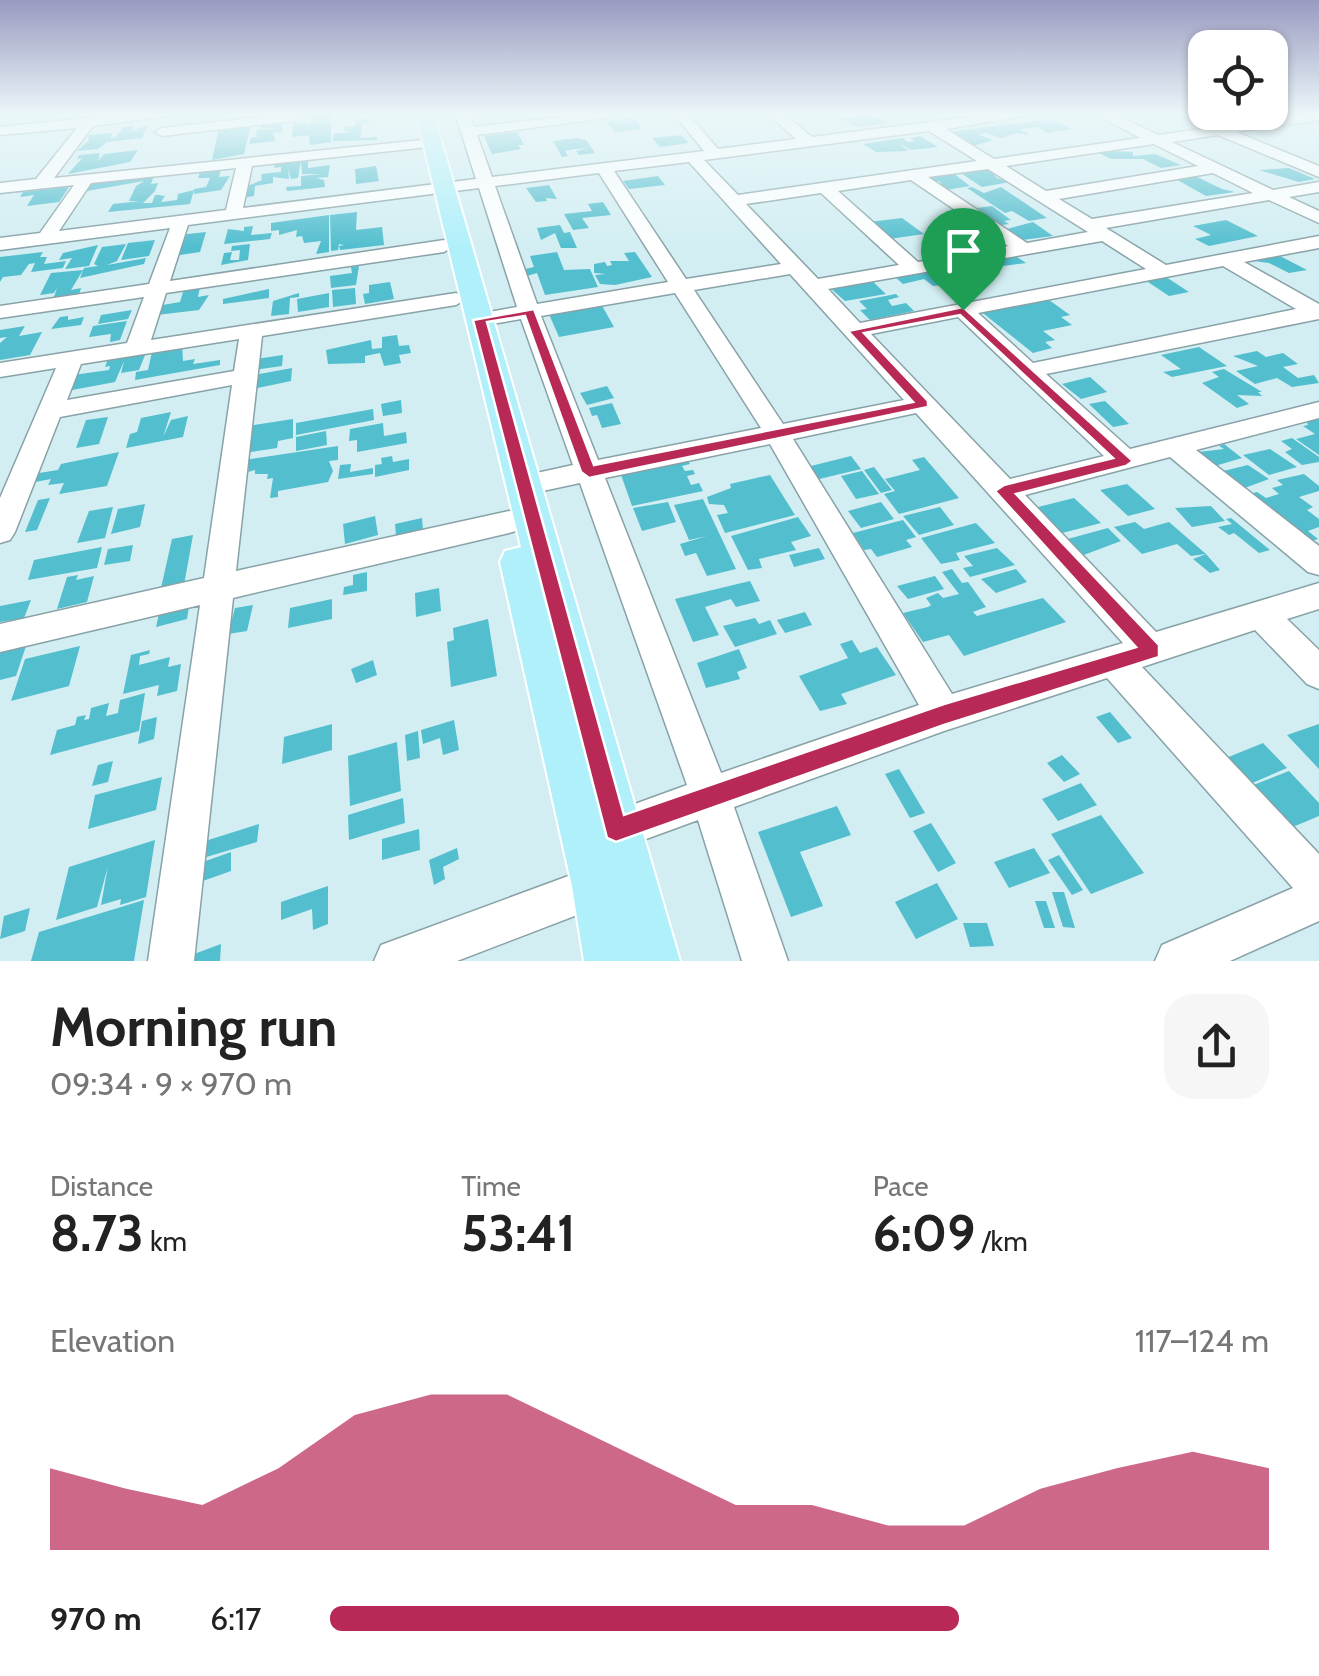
<!DOCTYPE html>
<html lang="en">
<head>
<meta charset="utf-8">
<style>
  body { margin:0; font-family:Cabin,sans-serif; background:#f6f6f6; color:#222; height:100vh; display:flex; flex-direction:column; font-size:38px; white-space:nowrap }
  * { box-sizing:border-box; margin:0 }
  p { font-size:32px; color:#767676 }
  .icon { flex:none; width:55px; height:55px; fill:none; stroke:currentColor; stroke-width:2; stroke-linecap:round; stroke-linejoin:round }
  .map { position:relative; height:961px; overflow:hidden }
  .details { display:flex; flex-direction:column; background:#fff; flex:1 }
  .details>* { flex:none }
  .tools { position:absolute; left:1188px; top:30px; display:grid; gap:20px }
  .tools a { display:grid; place-items:center; width:100px; height:100px; border-radius:20px; background:#fff; box-shadow:0 2px 8px #0004; font-size:50px }
  .pin { position:absolute; display:grid; place-items:center; width:85px; height:85px; color:#fff; margin:-102px -42px; border-radius:50% 50% 50% 0; rotate:-45deg; box-shadow:0 0 10px #0007 }
  .pin .icon { rotate:45deg }
  .round { display:grid; place-items:center; flex:none; width:105px; height:105px; border-radius:30px; background:#f6f6f6 }
  .headline { display:flex; align-items:center; justify-content:space-between; height:170px; padding:0 50px }
  h1 { font-size:55px; font-weight:700; line-height:75px }
  .stats { display:grid; grid-template-columns:repeat(3,1fr); gap:15px; height:170px; padding:10px 50px }
  .stats div { display:grid; align-content:center }
  .stats b { font-size:50px; font-weight:700 }
  .stats small { font-size:28px; font-weight:400 }
  .stats p { font-size:28px }
  .chart { height:280px; padding:20px 50px }
  .chart p { display:flex; justify-content:space-between }
  .chart svg { width:100%; height:180px; margin-top:10px; fill:#b82956; opacity:.7 }
  ul { padding:0 50px; list-style:none; font-size:32px }
  li { display:grid; grid-template-columns:160px 120px 1fr; align-items:center; height:75px }
  li i { height:25px; border-radius:12px; background:#b82956 }
  .map>svg:first-child { display:block }
  .building { fill:#52bece }
  .lines { fill:none; stroke-linecap:round; stroke-linejoin:round }
  .minor-casing { stroke:#88a2a7; stroke-width:3 }
  .major-casing { stroke:#fff; stroke-width:4 }
  .minor { fill:#fff; fill-rule:evenodd }
  .major { fill:#b0f0fa; fill-rule:evenodd }
  .route { fill:#b82956; stroke:#fff; stroke-width:2.5; fill-rule:evenodd }
</style>
</head>
<body>
<div class="map">
<svg width="1319" height="961" viewBox="0 0 1319 961">
  <rect width="100%" height="100%" fill="#d2eef2"/>
  <!-- building -->
  <path class="building" d="M331,113V142L310,145L309,135L292,137L294,122L310,124L311,114Z
    M870,114L889,123L857,127L839,118Z
    M634,118L642,129L615,132L606,121Z
    M371,119L369,123L362,124L360,138L377,137V140L333,141L334,134L351,132L345,131L344,127L355,126V120Z
    M1052,119L1072,129L1047,133L1037,127L1020,129L1030,135L1016,133L1001,138L986,133L978,134L993,140L970,147L947,132Z
    M282,122V132L273,133L275,141L249,144L251,138L257,137L256,130L274,129L262,128L261,124Z
    M148,125L142,138L107,142L98,149L77,151L89,140L88,135L113,133L110,138L116,137L123,127L134,126L132,131Z
    M251,125L244,154L212,160L219,128Z
    M517,132L524,145H518L521,149L492,154L484,136Z
    M681,135L689,143L660,147L652,138Z
    M920,136L938,147L911,150L899,143L908,151L876,152L863,144L902,138L909,142L915,141L909,138Z
    M576,138L586,140L595,153L579,155L576,151L588,148L575,149L565,151L568,156L562,157L553,141Z
    M138,150L130,162L68,174L82,158L77,159L79,155L100,153L98,161L104,154Z
    M1114,151L1133,152V156L1155,154L1181,165L1161,168L1143,159H1111L1097,152Z
    M301,160H308V168L330,165L328,177L316,178L324,180L325,187L287,191L286,187L301,186V176L322,174H302Z
    M301,160L298,178L291,179L288,169L289,179L273,177V183L255,186L254,196L241,198L243,188L262,180L261,174L281,172V167L274,168L275,164Z
    M376,166L379,181L356,184L355,169Z
    M1289,168L1315,179L1299,182L1259,170Z
    M989,169L998,175H994L997,178L1010,182L982,187L962,174Z
    M221,170L219,177L230,176L221,190L194,194V189L206,187L210,178H198L200,172Z
    M953,173L970,186L946,190L939,181L929,182L923,176Z
    M1191,174L1222,189L1235,192L1206,196L1172,177Z
    M154,176L151,184L158,183L155,191L143,203H152L155,195H159L165,196L161,202L177,200L178,194L194,190L190,204L108,212L113,204L140,201H129L136,186L144,181L87,191L91,183Z
    M658,176L665,185L629,189L623,181Z
    M549,185L557,199L546,198L547,201L536,202L526,188Z
    M69,187L59,202L27,206L34,195L20,197L23,192Z
    M972,187L984,193L1001,187L1047,218L1029,221L1012,211L1005,213L967,188Z
    M603,202L611,215L582,218L589,228L573,230L564,214L592,211L588,204Z
    M992,206L1011,220L1004,221L1009,224L994,226V221L977,208Z
    M357,212L356,230L382,227L384,245L340,250L339,246L344,245L339,244L338,250L331,251L330,215Z
    M329,215V252L316,254L321,241L304,243L302,236L296,237L297,230L279,235V230L271,231V223Z
    M902,218L924,234L889,239L869,222Z
    M1226,220L1258,236L1209,246L1195,239L1211,235L1193,226Z
    M1033,222L1053,236L1022,240L1007,229Z
    M560,225L564,233L570,232L577,248H561L555,233L541,240L537,228Z
    M253,226L251,235L272,233L270,239L224,244L228,229L244,231V227Z
    M206,232L200,252L173,256L179,235Z
    M155,240L149,256L121,260L128,243Z
    M126,244L117,261L107,265L146,258L144,264L80,278L84,268L98,266L94,264L102,247Z
    M250,244L248,260L221,265L224,253L232,252L230,260H239L240,250L231,251L232,246Z
    M98,245L89,266L65,269L72,258L59,260L63,253Z
    M43,252L40,257H47L44,264L66,261L63,268L31,272L35,263L29,264L21,275L3,277L0,282V257Z
    M557,252L564,270L590,269L598,287L545,295L537,273L527,276L525,269L534,267L530,256Z
    M635,252L652,277L615,285L600,284L595,275L606,274L594,273V264L605,262L607,266L612,265L610,261H629L624,253Z
    M1014,255L1026,263L974,270L965,263Z
    M1280,256L1307,270L1289,273L1269,263L1254,261Z
    M359,266L356,285L331,288L330,276L352,273L351,267Z
    M970,268L989,284L973,291L950,271Z
    M83,270L71,290L81,288L78,298L52,303L57,288L54,293L40,295L51,273Z
    M926,271L942,285L933,286L924,279L903,284L895,277Z
    M1166,277L1189,292L1169,296L1145,280Z
    M870,279L886,294L845,301L828,286Z
    M390,282L394,299L365,304L363,294L369,293V285Z
    M200,287L198,297L209,295L199,310L148,316L151,307L180,302L184,289Z
    M355,288L356,304L333,307L332,290Z
    M269,289V298L223,304V299Z
    M299,293V297L290,298L289,314L271,316L273,301Z
    M329,293V307L298,312L297,299Z
    M896,294L899,297L888,300L892,306L906,303L914,311L870,320L860,310L867,309L859,301Z
    M1042,295L1070,315L1061,317L1072,325L1043,331L1055,340L1045,342L1052,348L1033,353L979,310L1025,300L1030,303L1040,301L1033,297Z
    M600,302L614,327L559,337L548,312Z
    M132,310L128,319L98,324L101,315Z
    M68,316V320L84,317L81,325L51,329L60,317Z
    M127,321L120,340L110,342L111,334L89,337L93,326Z
    M25,326L19,336L42,332L30,355L0,360V343L7,337L0,338V330Z
    M397,335L399,346L409,345L411,353L399,355L401,363L384,366L380,353L365,356V363L328,364L326,350L371,340L372,349L382,348V337Z
    M182,343L183,361L195,359L193,364L220,360V365L135,380L136,372L148,370L153,347Z
    M1199,347L1227,366L1172,377L1163,372L1181,369L1161,355Z
    M147,350L139,370L121,373L124,361L115,382L67,391L73,375L109,370L110,366L105,367L109,356Z
    M1257,351L1266,357L1283,353L1298,364L1283,367L1298,378L1314,375L1319,383L1292,387L1277,378L1255,384L1236,371L1258,366L1233,356Z
    M283,355L282,366L247,371L248,360Z
    M292,368L291,381L248,390L249,376Z
    M1224,369L1262,392H1258L1262,396L1237,395L1249,404L1237,408L1202,383L1219,377L1212,372Z
    M1090,377L1107,392L1081,399L1062,384Z
    M607,386L614,398L587,405L580,393Z
    M401,400L402,413L383,416L381,404Z
    M1105,401L1129,424L1113,427L1089,404Z
    M612,403L621,424L602,428L597,415L592,416L589,408Z
    M373,409L374,420L296,435V423Z
    M171,412L163,437L171,420L188,416L183,437L126,448L130,434L137,432L141,418Z
    M108,417L99,444L76,448L86,420Z
    M1319,417V455L1296,439L1315,434L1303,426L1308,425L1306,420Z
    M293,419V438L278,441L277,448L238,454L241,427Z
    M383,423L384,436L406,432L407,443L357,452V440L349,441L350,429Z
    M326,431L327,445L296,451V437Z
    M1292,438L1319,457V462L1302,465L1285,452L1292,449L1281,441Z
    M1224,444L1242,458L1215,466L1190,453L1224,449L1219,446Z
    M338,446V460L329,461L333,471L328,482L278,491V497L270,498L273,478L267,479L268,474H255V470L248,472L249,467L235,469L237,461Z
    M1270,449L1297,467L1269,475L1243,455Z
    M119,452L107,486L59,494L64,483L48,485L51,479L35,482L39,473L58,470L61,464Z
    M392,456L393,462L409,459V470L375,477V465L382,464L381,458Z
    M851,456L861,469L807,482L799,469Z
    M924,457L959,498L899,514L884,494L895,491L885,479L920,470L912,460Z
    M687,459L690,464L682,466L685,471L693,470L695,474L687,476L691,485L699,483L703,491L632,506L620,472Z
    M351,464L350,472L373,468V474L338,479L340,465Z
    M1248,465L1269,479L1242,489L1219,472Z
    M874,467L884,480L892,490L881,493L864,470Z
    M862,471L879,494L856,499L841,476Z
    M1304,474L1319,486V491L1299,497L1313,507L1307,510L1319,519V527L1308,531L1318,539L1308,542L1247,495L1257,492L1266,498L1279,494L1272,488L1283,485L1277,480Z
    M770,475L795,515L725,533L717,515L728,513L724,505L709,504L707,497L731,488L730,484Z
    M1127,484L1155,509L1128,516L1100,490Z
    M50,498L37,530L25,532L38,500Z
    M1074,498L1101,523L1062,533L1038,507Z
    M703,499L736,569L707,576L696,553L685,556L680,544L707,536L689,540L674,505Z
    M668,502L676,522L642,531L633,508Z
    M881,502L894,519L861,528L848,511Z
    M145,504L140,527L111,534L118,509Z
    M1211,506L1225,521L1192,527L1175,508Z
    M113,507L105,538L77,543L89,511Z
    M940,507L954,525L919,535L903,516Z
    M375,516L378,535L345,544L343,524Z
    M798,517L811,536L791,542L796,550L759,559L762,568L748,570L731,536Z
    M422,518L423,530L396,536L395,524Z
    M1231,518L1270,550L1259,553L1234,533L1229,535L1218,527L1232,524L1226,519Z
    M903,520L916,537L906,540L912,547L877,557L871,549L864,550L853,533Z
    M1135,522L1144,529L1169,522L1206,554L1220,570L1210,573L1193,559L1206,554L1191,556L1177,544L1142,554L1114,527Z
    M976,523L995,543L956,553L960,560L941,564L921,538Z
    M1108,528L1121,541L1081,556L1064,540Z
    M193,535L184,585L161,588L172,539Z
    M133,545L130,561L104,565L108,549Z
    M102,547L97,568L28,580L34,560Z
    M819,548L825,559L794,567L789,555Z
    M997,548L1015,565L970,577L963,568L973,566L964,556Z
    M952,569L962,583L968,582L986,607L973,612L977,616L1043,598L1066,622L964,656L949,635L923,642L903,613L928,607L931,605L926,598L938,593L943,598L959,594L942,572Z
    M1016,569L1027,582L996,593L981,579Z
    M367,572V591L343,595L344,587L353,585V575Z
    M78,575L76,580L94,576L87,602L57,609L67,577Z
    M935,576L944,589L908,599L897,586Z
    M750,581L760,601L736,607L731,599L705,607L719,635L693,642L675,599Z
    M439,588L441,611L416,617L415,593Z
    M332,599V619L288,628L290,608Z
    M31,600L24,618L0,622V606Z
    M253,605L247,631L228,634L235,608Z
    M189,607L187,619L156,627L159,614Z
    M805,612L812,625L785,633L777,620Z
    M755,618L759,624L770,620L777,634L735,647L723,626Z
    M488,619L497,676L451,687L447,642L454,640L453,628Z
    M29,637L16,676L0,680V644Z
    M852,640L860,653L877,647L896,675L841,694L847,704L820,711L799,676L848,658L840,644Z
    M80,646L69,686L11,701L25,659Z
    M739,649L747,668L737,672L740,679L706,688L697,663Z
    M150,650L149,654L140,656L139,665L170,657L168,667L181,664L177,691L157,696L159,685L123,694L131,655Z
    M373,660L377,675L356,683L351,669Z
    M145,693L139,731L50,755L57,730L75,725L77,717L86,715L84,720L89,719L91,708L109,703L106,716L118,713L120,700Z
    M1110,712L1132,738L1118,743L1096,717Z
    M157,717L154,739L138,744L142,721Z
    M454,720L459,750L443,755L440,738L423,744L421,730Z
    M332,724V750L282,764L284,737Z
    M1319,724V769L1287,735Z
    M418,731L420,758L407,761L405,735Z
    M397,742L401,791L350,806L348,756Z
    M1263,743L1287,768L1250,784L1226,758Z
    M1062,755L1080,774L1064,782L1047,763Z
    M113,761L108,782L92,786L98,765Z
    M899,769L925,813L910,818L885,774Z
    M1289,771L1319,803V816L1276,834L1238,791Z
    M162,777L156,810L88,829L95,795Z
    M1081,783L1097,805L1058,821L1042,799Z
    M403,798L405,823L349,840L348,815Z
    M837,806L851,835L800,852L823,906L791,917L758,832Z
    M1101,815L1144,873L1091,894L1051,834Z
    M931,823L956,863L938,872L913,831Z
    M259,824L257,842L203,858L205,841Z
    M419,829L420,850L382,860V839Z
    M155,840L146,897L120,905L121,899L101,905L108,866L97,907L56,920L69,867Z
    M457,848L459,859L443,867L445,879L434,885L429,860Z
    M1034,848L1050,873L1009,888L994,862Z
    M231,852V871L200,882V863Z
    M1059,855L1083,890L1072,895L1048,860Z
    M937,883L958,919L916,939L895,902Z
    M328,886V924L313,930L312,909L281,920V902Z
    M1052,892H1064L1075,928L1063,927Z
    M144,900L134,961H31L39,932Z
    M1035,901H1046L1055,928H1044Z
    M30,908L25,931L0,939L4,916Z
    M963,923H987L994,946L970,947Z
    M221,944L220,961H193L194,954Z"/>
  <g class="lines">
    <!-- minor casing -->
    <g class="minor-casing">
      <path id="minor" d="M137,113H189L93,126L54,178L432,139L439,143L437,146L252,166L243,208L476,179L455,113H469L474,127L597,113H643L477,135L492,177L704,151L673,113H687L718,149L796,139L767,113H782L812,137L1001,113H1043L946,129L994,159L1140,138L1094,113H1112L1158,135L1319,113V120L1236,132L1319,166V177L1218,135L1172,142L1273,190L1319,182V192L1289,197L1319,211V223L1269,200L1106,228L1166,265L1319,236V248L1244,262L1319,304V319L1046,374L1130,449L1319,402V418L1196,450L1319,546V575L1308,572L1170,457L1025,495L1156,632L1319,583V609L1287,619L1319,650V689L1307,684L1255,630L1142,667L1319,854V921L1230,961H1155L1162,945L1293,888L1107,678L944,731L734,807L788,961H742L698,820L616,850L602,844L596,830L602,816L687,785L580,483L524,495L514,492L510,485L514,478L573,465L521,319L480,326L469,320L472,315L517,307L479,188L188,225L170,281L444,240L453,246L444,252L166,293L151,340L456,293L466,299L456,305L262,336L236,571L509,511L519,514L524,522L519,530L509,533L233,598L194,961H148L200,605L0,652V624L204,578L232,385L60,417L15,532L10,540L0,543V498L56,368L0,377V363L127,343L144,297L0,318V306L149,284L170,228L0,250V238L40,233L74,185L0,193V183L36,179L77,128L0,135V127ZM929,131L977,161L738,195L704,160ZM1154,144L1198,166L1046,191L1006,166ZM689,162L781,264L686,279L614,171ZM236,168L226,210L59,231L91,183ZM988,169L1088,232L1027,243L928,177ZM599,173L668,282L537,304L495,186ZM1213,173L1253,193L1092,219L1059,199ZM911,180L1008,246L918,262L838,191ZM821,193L899,265L818,279L746,204ZM1102,241L1146,269L860,323L828,289ZM1223,266L1296,309L1033,363L978,313ZM790,274L904,400L783,424L694,290ZM675,293L761,428L598,460L541,316ZM958,317L1104,456L1010,479L871,334ZM239,339L234,371L67,400L81,364ZM916,413L1123,643L952,694L793,439ZM770,444L919,705L721,773L605,478Z
        M289,114L296,118L294,121L162,136L155,132L162,128Z
        M609,861L624,867L630,882L624,897L457,961H374L381,945Z"/>
    </g>
    <!-- major casing -->
    <g class="major-casing">
      <path id="major" d="M416,113H433L680,961H584L572,886L500,562L505,551L521,547Z"/>
    </g>
    <!-- minor -->
    <use href="#minor" class="minor"/>
    <!-- major -->
    <use href="#major" class="major"/>
  </g>
  <!-- sky -->
  <linearGradient id="sky" x2="0" y2="1"><stop stop-color="#999ac0"/><stop offset="0.46" stop-color="#ebf7f9"/><stop offset="1" stop-color="#ebf7f9" stop-opacity="0"/></linearGradient>
  <rect width="1319" height="248" fill="url(#sky)"/>
  <!-- route -->
  <path class="route" d="M963,307L1133,461L1126,466L1016,494L1159,645V657L944,725L616,842L607,838L473,320L534,309L594,465L913,402L848,331ZM960,315L1113,458L1004,485L995,491L1136,647L944,704L624,815L487,322L525,316L581,472L589,478L928,407V401L864,333Z"/>
</svg>
<div class="tools">
<a><svg class="icon" aria-label="locate" viewBox="0 0 24 24"><circle cx="12" cy="12" r="6"/><path d="M12 2v4M12 18v4M2 12h4M18 12h4"/></svg></a>
</div>
<div class="pin" style="left:963px;top:310px;background:#1e9e55"><svg class="icon" aria-label="arrive" viewBox="0 0 24 24"><path d="M6 21V4h12l-3 4 3 4H6"/></svg></div>
</div>
<section class="details">
<div class="headline"><div><h1>Morning run</h1><p>09:34 · 9 × 970 m</p></div><a class="round"><svg class="icon" aria-label="share" viewBox="0 0 24 24"><path d="M12 15V3M7 8l5-5 5 5M5 13v7h14v-7"/></svg></a></div>
<div class="stats">
<div><p>Distance</p><b>8.73<small> km</small></b></div>
<div><p>Time</p><b>53:41</b></div>
<div><p>Pace</p><b>6:09<small> /km</small></b></div>
</div>
<div class="chart"><p><span>Elevation</span>117–124 m</p>
<svg viewBox="0 0 160 44" preserveAspectRatio="none"><path d="M0 44V24L10 29L20 33L30 24L40 11L50 6L60 6L70 15L80 24L90 33L100 33L110 38L120 38L130 29L140 24L150 20L160 24V44z"/></svg>
</div>
<ul>
<li><b>970 m</b>6:17<i style="width:67%"></i></li>
</ul>
</section>
</body>
</html>
